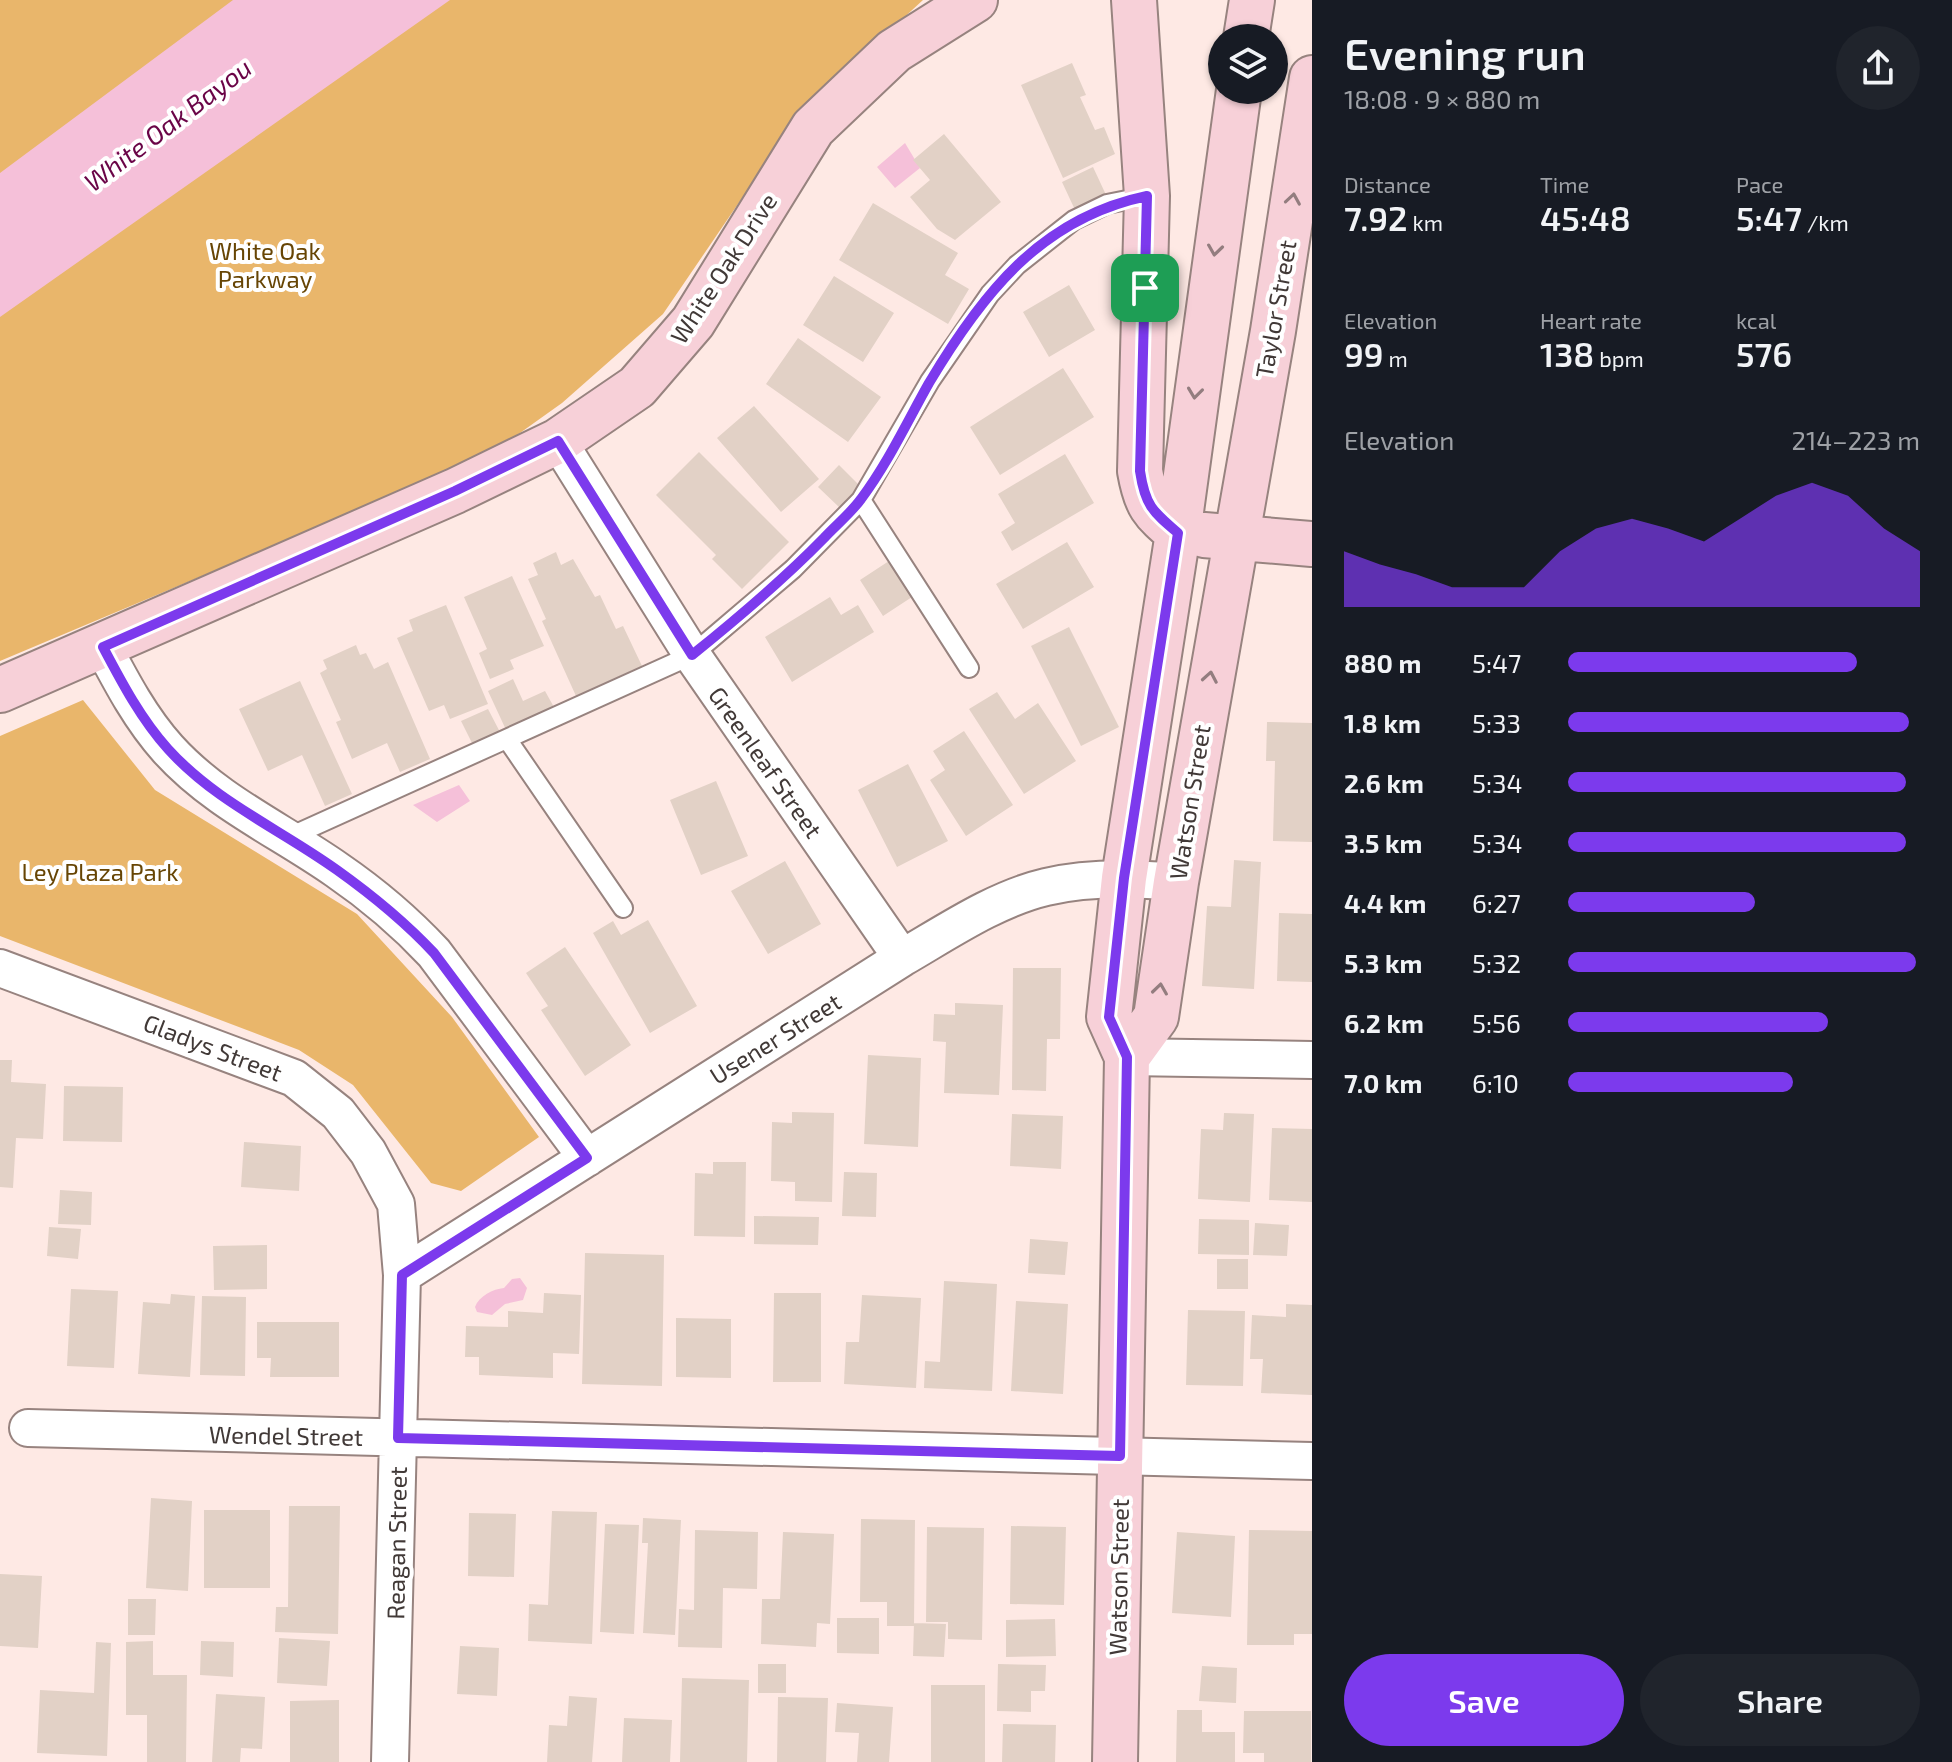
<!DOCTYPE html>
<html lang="en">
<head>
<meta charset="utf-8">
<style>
  body { margin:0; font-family:"Exo 2",sans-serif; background:#20242c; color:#f1f3f6; height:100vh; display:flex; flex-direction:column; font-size:30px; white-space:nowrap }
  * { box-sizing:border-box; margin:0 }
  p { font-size:26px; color:#9ea1a6 }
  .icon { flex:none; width:44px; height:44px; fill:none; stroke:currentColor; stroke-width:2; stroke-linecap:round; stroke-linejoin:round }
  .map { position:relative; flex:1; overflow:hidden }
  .sheet { display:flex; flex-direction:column; background:#171b24; width:640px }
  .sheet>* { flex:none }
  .buttons { position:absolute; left:1208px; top:24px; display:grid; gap:16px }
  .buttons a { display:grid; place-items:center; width:80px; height:80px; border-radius:50%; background:#171b24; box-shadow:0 2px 6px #0004; font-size:40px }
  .pin { position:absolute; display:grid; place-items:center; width:68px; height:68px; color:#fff; margin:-34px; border-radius:16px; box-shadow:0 4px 12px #0006 }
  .round { display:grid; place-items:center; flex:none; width:84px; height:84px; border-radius:42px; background:#20242c }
  .headline { display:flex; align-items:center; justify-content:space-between; height:136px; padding:0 32px }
  h1 { font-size:44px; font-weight:600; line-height:60px }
  .metrics { display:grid; grid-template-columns:repeat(3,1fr); gap:12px; height:136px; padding:8px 32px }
  .metrics div { display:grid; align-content:center }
  .metrics b { font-size:34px; font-weight:600 }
  .metrics small { font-size:22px; font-weight:400 }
  .metrics p { font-size:22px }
  .chart { height:224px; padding:16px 32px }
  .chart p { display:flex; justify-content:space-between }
  .chart svg { width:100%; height:144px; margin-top:8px; fill:#7c3aed; opacity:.7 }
  .button { display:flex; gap:16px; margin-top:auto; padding:16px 32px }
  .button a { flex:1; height:92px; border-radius:48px; background:#7c3aed; color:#fff; font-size:32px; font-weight:600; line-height:92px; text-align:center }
  .button a+a { background:#20242c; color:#f1f3f6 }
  ul { padding:0 32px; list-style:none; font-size:26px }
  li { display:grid; grid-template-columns:128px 96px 1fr; align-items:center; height:60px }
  li i { height:20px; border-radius:10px; background:#7c3aed }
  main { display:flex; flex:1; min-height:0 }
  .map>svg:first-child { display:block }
  .green { fill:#e9b66b }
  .water { fill:#f5c0d9 }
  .building { fill:#e2d1c6 }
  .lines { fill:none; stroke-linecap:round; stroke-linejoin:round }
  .lane-casing { stroke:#97837f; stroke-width:22 }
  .street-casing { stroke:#97837f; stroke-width:40 }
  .secondary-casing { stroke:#97837f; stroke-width:48 }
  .lane { stroke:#fff; stroke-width:18 }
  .street { stroke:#fff; stroke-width:36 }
  .secondary { stroke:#f7d0d8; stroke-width:44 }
  .oneway { stroke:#937d7f }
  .route-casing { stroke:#fff; stroke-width:16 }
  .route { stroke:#7c3aed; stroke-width:10 }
  .labels { text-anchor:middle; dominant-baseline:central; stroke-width:8; stroke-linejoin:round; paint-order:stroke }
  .park-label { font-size:24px; fill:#674504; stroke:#fff }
  .street-label { font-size:24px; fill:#413937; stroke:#fff }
  .water-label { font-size:26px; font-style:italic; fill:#6a0447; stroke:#fff }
</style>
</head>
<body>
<main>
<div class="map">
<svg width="1312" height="1762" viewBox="0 0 1312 1762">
  <rect width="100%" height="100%" fill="#fee9e4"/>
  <!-- green -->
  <path class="green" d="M0,0H923L800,113L663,314L562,403L503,445L380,501L0,661Z
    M83,700L155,790L357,914L452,1017L539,1137L461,1191L431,1183L353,1085L299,1050L0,936V736Z"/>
  <!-- water -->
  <path class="water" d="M233,0H450L0,317V173Z
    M905,143L920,168L895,188L877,167Z
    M459,785L470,801L437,822L413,805Z
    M520,1278L527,1288L523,1300L505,1304L492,1315L477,1312L475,1307C479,1296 493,1289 504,1288L512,1279Z"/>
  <!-- building -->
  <path class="building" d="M1072,63L1086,95L1080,97L1095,130L1104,127L1115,154L1063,178L1021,85Z
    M944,134L1001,202L955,240L937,229L910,197L930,180L913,160Z
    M1093,167L1107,197L1076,212L1062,182Z
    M873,203L958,253L945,275L969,289L948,324L839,260Z
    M834,276L894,313L863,362L803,325Z
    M1069,285L1095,330L1049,357L1023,312Z
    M798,338L881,397L848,442L766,384Z
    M1063,368L1094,417L1000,475L970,427Z
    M754,406L819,479L781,512L717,438Z
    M699,452L789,542L742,589L712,559L716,555L656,495Z
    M1065,454L1094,503L1012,551L1001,532L1015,523L998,494Z
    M839,465L861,487L840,508L818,487Z
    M1067,542L1094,587L1023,629L996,584Z
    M556,552L561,565L573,559L595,597L600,595L616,629L623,626L642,666L576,696L542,621L546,619L528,579L538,575L533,563Z
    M889,561L912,597L883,616L860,580Z
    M512,576L544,646L510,660L514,669L490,679L479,653L487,649L464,597Z
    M830,597L841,615L858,605L874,632L792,682L765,637Z
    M446,605L488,704L450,719L444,705L429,711L397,638L413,631L409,620Z
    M1069,627L1119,727L1081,746L1031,646Z
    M356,645L360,655L366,653L374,669L388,662L430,759L400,772L387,743L352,759L336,722L341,720L320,673L327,669L323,660Z
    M513,679L523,701L545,691L555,709L507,732L488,691Z
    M300,681L352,794L325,806L302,755L268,771L239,709Z
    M997,692L1015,719L1038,703L1076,761L1024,794L969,709Z
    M488,709L501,734L474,747L461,721Z
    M1267,722L1312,723V842L1273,841L1275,761H1266Z
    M964,731L1013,805L966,836L930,780L945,770L933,751Z
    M908,764L948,841L897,867L858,790Z
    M716,781L748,856L701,875L670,800Z
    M1234,860L1261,862L1254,989L1202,986L1207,906L1231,907Z
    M785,861L821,924L768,954L731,891Z
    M1279,913L1312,914V982L1277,981Z
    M648,920L697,1006L650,1033L593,933L613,921L621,935Z
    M565,947L631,1045L585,1076L541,1010L548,1006L526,973Z
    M1013,968H1061L1060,1039H1047L1046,1091L1012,1090Z
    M955,1003L1003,1005L999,1095L944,1093L946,1042L933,1041L934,1014L955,1015Z
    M868,1055L921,1058L918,1147L864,1144Z
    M0,1060H12L11,1082L46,1084L43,1139L16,1138L13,1188L0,1187Z
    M64,1086L123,1087L122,1142L63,1141Z
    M792,1112L834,1113L832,1202L795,1201V1182L771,1181L772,1122L792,1123Z
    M1224,1113L1254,1114L1250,1202L1198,1199L1201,1129L1223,1130Z
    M1012,1114L1063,1116L1061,1169L1010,1166Z
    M1272,1128L1312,1129V1202L1269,1200Z
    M244,1142L301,1146L299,1191L241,1187Z
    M713,1162H746L745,1237L694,1236L695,1173L713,1174Z
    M844,1172L877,1173L876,1217L842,1216Z
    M60,1190L92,1192L91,1225L58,1224Z
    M754,1216L819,1217L818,1245L754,1244Z
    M1199,1219L1249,1220V1255L1198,1254Z
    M1255,1223L1289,1225L1287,1256L1253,1255Z
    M49,1227L81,1229L78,1259L47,1256Z
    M1030,1239L1068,1242L1065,1275L1028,1273Z
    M267,1245V1289L214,1290L213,1246Z
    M585,1253L664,1255L662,1386L582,1384Z
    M1217,1259H1248V1289H1217Z
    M944,1281L997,1284L992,1391L924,1388L925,1361L940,1362Z
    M71,1289L118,1291L114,1368L67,1366Z
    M544,1293L581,1295L579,1354L553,1353V1378L479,1375V1357H465L466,1326L508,1327V1311L543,1313Z
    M774,1293H821V1382H773Z
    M171,1294L195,1296L190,1377L138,1374L143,1302L170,1304Z
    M862,1295L921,1298L916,1388L844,1384L846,1342H859Z
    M202,1296L246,1297L245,1376L200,1375Z
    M1016,1301L1068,1304L1063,1394L1011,1391Z
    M1286,1304L1312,1305V1395L1261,1393L1263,1359H1250L1252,1315L1286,1317Z
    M1188,1310L1245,1311L1243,1386L1186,1385Z
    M676,1318L731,1319V1378L676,1377Z
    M257,1322H339V1377H270L271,1358H257Z
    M151,1498L192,1501L188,1591L146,1588Z
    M289,1506H340L338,1634L275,1632L276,1607H288Z
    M204,1510H270V1588H204Z
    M552,1511L597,1512L592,1644L528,1641L529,1604L548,1605Z
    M469,1513L516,1514L514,1577L468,1576Z
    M643,1518L681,1520L675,1635L643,1633L648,1543H642Z
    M861,1519L915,1520L914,1626H887V1602H860Z
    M605,1524L639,1525L634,1634L600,1632Z
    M1011,1526L1066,1527L1064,1605L1010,1604Z
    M927,1527L984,1528L982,1640L948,1639V1622H926Z
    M695,1530L758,1532L757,1589L723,1588L722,1648L678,1647L679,1609L694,1610Z
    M1249,1530L1312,1531V1634H1294V1645H1247Z
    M783,1532L834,1534L830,1624L817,1623L816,1647L761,1644L762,1599H780Z
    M1177,1532L1235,1536L1231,1617L1172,1613Z
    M0,1574L42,1576L38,1648L0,1646Z
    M128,1599H156L155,1635H128Z
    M837,1618H879V1654L837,1653Z
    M1055,1619L1056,1656L1006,1657V1620Z
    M914,1623L946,1624L944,1657L913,1656Z
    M279,1638L330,1641L327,1686L277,1683Z
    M153,1641V1675H187L186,1762H147V1715H126V1642Z
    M201,1641L234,1642L233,1677L200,1675Z
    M96,1642L111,1643L107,1756L37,1753L40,1690L94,1693Z
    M460,1646L499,1648L497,1696L457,1694Z
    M758,1664H786V1693H758Z
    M998,1664L1046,1665L1045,1691H1031V1712L997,1711Z
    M1202,1666L1237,1668L1236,1703L1199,1701Z
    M682,1678L749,1680L747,1762H680Z
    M931,1685H985V1762H931Z
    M216,1694L265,1697L262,1749L241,1748L240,1762H212Z
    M569,1696L597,1698L592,1762H547L549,1725L567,1726Z
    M778,1697L828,1698L826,1762H777Z
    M339,1700V1762H290V1701Z
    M837,1703L893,1707L889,1762H857L859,1733L835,1732Z
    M1177,1710H1202V1732H1235V1762H1176Z
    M1244,1711H1311V1762H1264V1753H1243Z
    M624,1718L672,1720L670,1762H622Z
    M1003,1724L1056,1725L1055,1762H1002Z"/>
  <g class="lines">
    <!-- lane casing -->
    <g class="lane-casing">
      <path id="lane" d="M861,500L969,668
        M507,739L623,908
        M285,839L692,655L793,569L861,500L930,381L990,294L1017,265L1074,220L1107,204L1147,196"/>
    </g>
    <!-- street casing -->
    <g class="street-casing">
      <path id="street" d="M558,441L692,655L902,958
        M103,647C122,683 141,719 168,749C216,802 280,830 337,870C372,894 405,922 434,953L587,1158
        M0,968L294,1078L338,1113L368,1152L396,1204L402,1275L390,1762
        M1127,1057L1312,1060
        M402,1275L902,958C947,932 995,899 1046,887C1088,877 1133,878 1176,882
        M28,1428L1312,1461"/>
    </g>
    <!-- secondary casing -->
    <g class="secondary-casing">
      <path id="secondary" d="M1134,0L1147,196L1140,471C1146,505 1152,511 1178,533
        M1246,38L1252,0
        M1204,535L1312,544
        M0,690L455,491L558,441L637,387L693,322L813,128L894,51L975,0
        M1127,1057L1156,1017L1176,882L1273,331L1312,78
        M1115,1762L1127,1057L1109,1017L1124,878L1178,533L1239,90"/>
    </g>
    <!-- lane -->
    <use href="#lane" class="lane"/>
    <!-- street -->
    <use href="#street" class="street"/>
    <!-- secondary -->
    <use href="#secondary" class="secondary"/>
  </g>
  <!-- one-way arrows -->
  <defs><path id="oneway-chevron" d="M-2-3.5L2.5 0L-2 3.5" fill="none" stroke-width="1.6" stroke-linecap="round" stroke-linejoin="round" transform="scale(2)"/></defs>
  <g class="oneway">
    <use href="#oneway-chevron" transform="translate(1293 199) rotate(-81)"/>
    <use href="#oneway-chevron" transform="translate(1215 250) rotate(98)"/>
    <use href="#oneway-chevron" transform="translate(1195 393) rotate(97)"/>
    <use href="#oneway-chevron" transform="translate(1210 677) rotate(-80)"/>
    <use href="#oneway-chevron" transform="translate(1160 989) rotate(-82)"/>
  </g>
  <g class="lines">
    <!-- route casing -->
    <g class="route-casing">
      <path id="route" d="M1147,196L1140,471C1145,505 1152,511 1178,533L1124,878L1109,1017L1127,1057L1120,1456L398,1438L402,1275L587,1158L434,953C405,922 372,895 337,870C280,829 216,802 168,749C141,719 122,683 103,647L455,491L558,441L692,655C738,618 782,581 824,538C836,525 851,513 861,499C888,463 907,422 929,383C982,294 1041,218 1147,196Z"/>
    </g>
    <!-- route -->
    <use href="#route" class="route"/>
  </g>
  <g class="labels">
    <!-- park labels -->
    <g class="park-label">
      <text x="265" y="250">White Oak<tspan x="265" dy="28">Parkway</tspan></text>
      <text x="100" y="871">Ley Plaza Park</text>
    </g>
    <!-- street labels -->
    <g class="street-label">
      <text transform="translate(723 268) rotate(-57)">White Oak Drive</text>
      <text transform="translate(1275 309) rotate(-80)">Taylor Street</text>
      <text transform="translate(766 762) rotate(55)">Greenleaf Street</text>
      <text transform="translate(1189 802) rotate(-81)">Watson Street</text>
      <text transform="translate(775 1038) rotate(-32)">Usener Street</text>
      <text transform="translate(213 1047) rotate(21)">Gladys Street</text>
      <text transform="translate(286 1435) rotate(1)">Wendel Street</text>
      <text transform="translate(396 1543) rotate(-89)">Reagan Street</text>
      <text transform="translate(1118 1577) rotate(-89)">Watson Street</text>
    </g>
    <!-- water labels -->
    <g class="water-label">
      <text transform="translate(167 124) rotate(-37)">White Oak Bayou</text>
    </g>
  </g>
</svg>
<div class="buttons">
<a><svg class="icon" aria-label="layers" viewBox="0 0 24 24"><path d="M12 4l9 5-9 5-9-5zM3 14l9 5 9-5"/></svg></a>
</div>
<div class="pin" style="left:1145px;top:288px;background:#1e9e55"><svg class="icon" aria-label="arrive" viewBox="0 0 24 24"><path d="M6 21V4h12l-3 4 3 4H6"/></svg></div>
</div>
<section class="sheet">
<div class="headline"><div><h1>Evening run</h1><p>18:08 · 9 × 880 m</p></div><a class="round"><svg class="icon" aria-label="share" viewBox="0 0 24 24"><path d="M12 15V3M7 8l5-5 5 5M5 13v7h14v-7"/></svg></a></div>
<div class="metrics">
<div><p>Distance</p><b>7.92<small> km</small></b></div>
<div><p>Time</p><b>45:48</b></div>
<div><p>Pace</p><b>5:47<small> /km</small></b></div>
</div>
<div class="metrics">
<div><p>Elevation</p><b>99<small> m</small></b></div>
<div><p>Heart rate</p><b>138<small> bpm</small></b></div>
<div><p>kcal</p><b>576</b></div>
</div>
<div class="chart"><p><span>Elevation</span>214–223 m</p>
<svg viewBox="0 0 160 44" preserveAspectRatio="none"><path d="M0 44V27L10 31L20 34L30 38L40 38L50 38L60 27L70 20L80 17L90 20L100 24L110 17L120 10L130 6L140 10L150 20L160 27V44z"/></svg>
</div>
<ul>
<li><b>880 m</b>5:47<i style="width:82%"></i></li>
<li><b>1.8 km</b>5:33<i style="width:97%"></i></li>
<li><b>2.6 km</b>5:34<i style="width:96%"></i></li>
<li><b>3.5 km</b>5:34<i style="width:96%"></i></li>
<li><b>4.4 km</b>6:27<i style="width:53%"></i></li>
<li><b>5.3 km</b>5:32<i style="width:99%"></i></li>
<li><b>6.2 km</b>5:56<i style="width:74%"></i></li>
<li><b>7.0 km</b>6:10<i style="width:64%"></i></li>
</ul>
<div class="button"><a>Save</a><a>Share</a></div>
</section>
</main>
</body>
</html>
